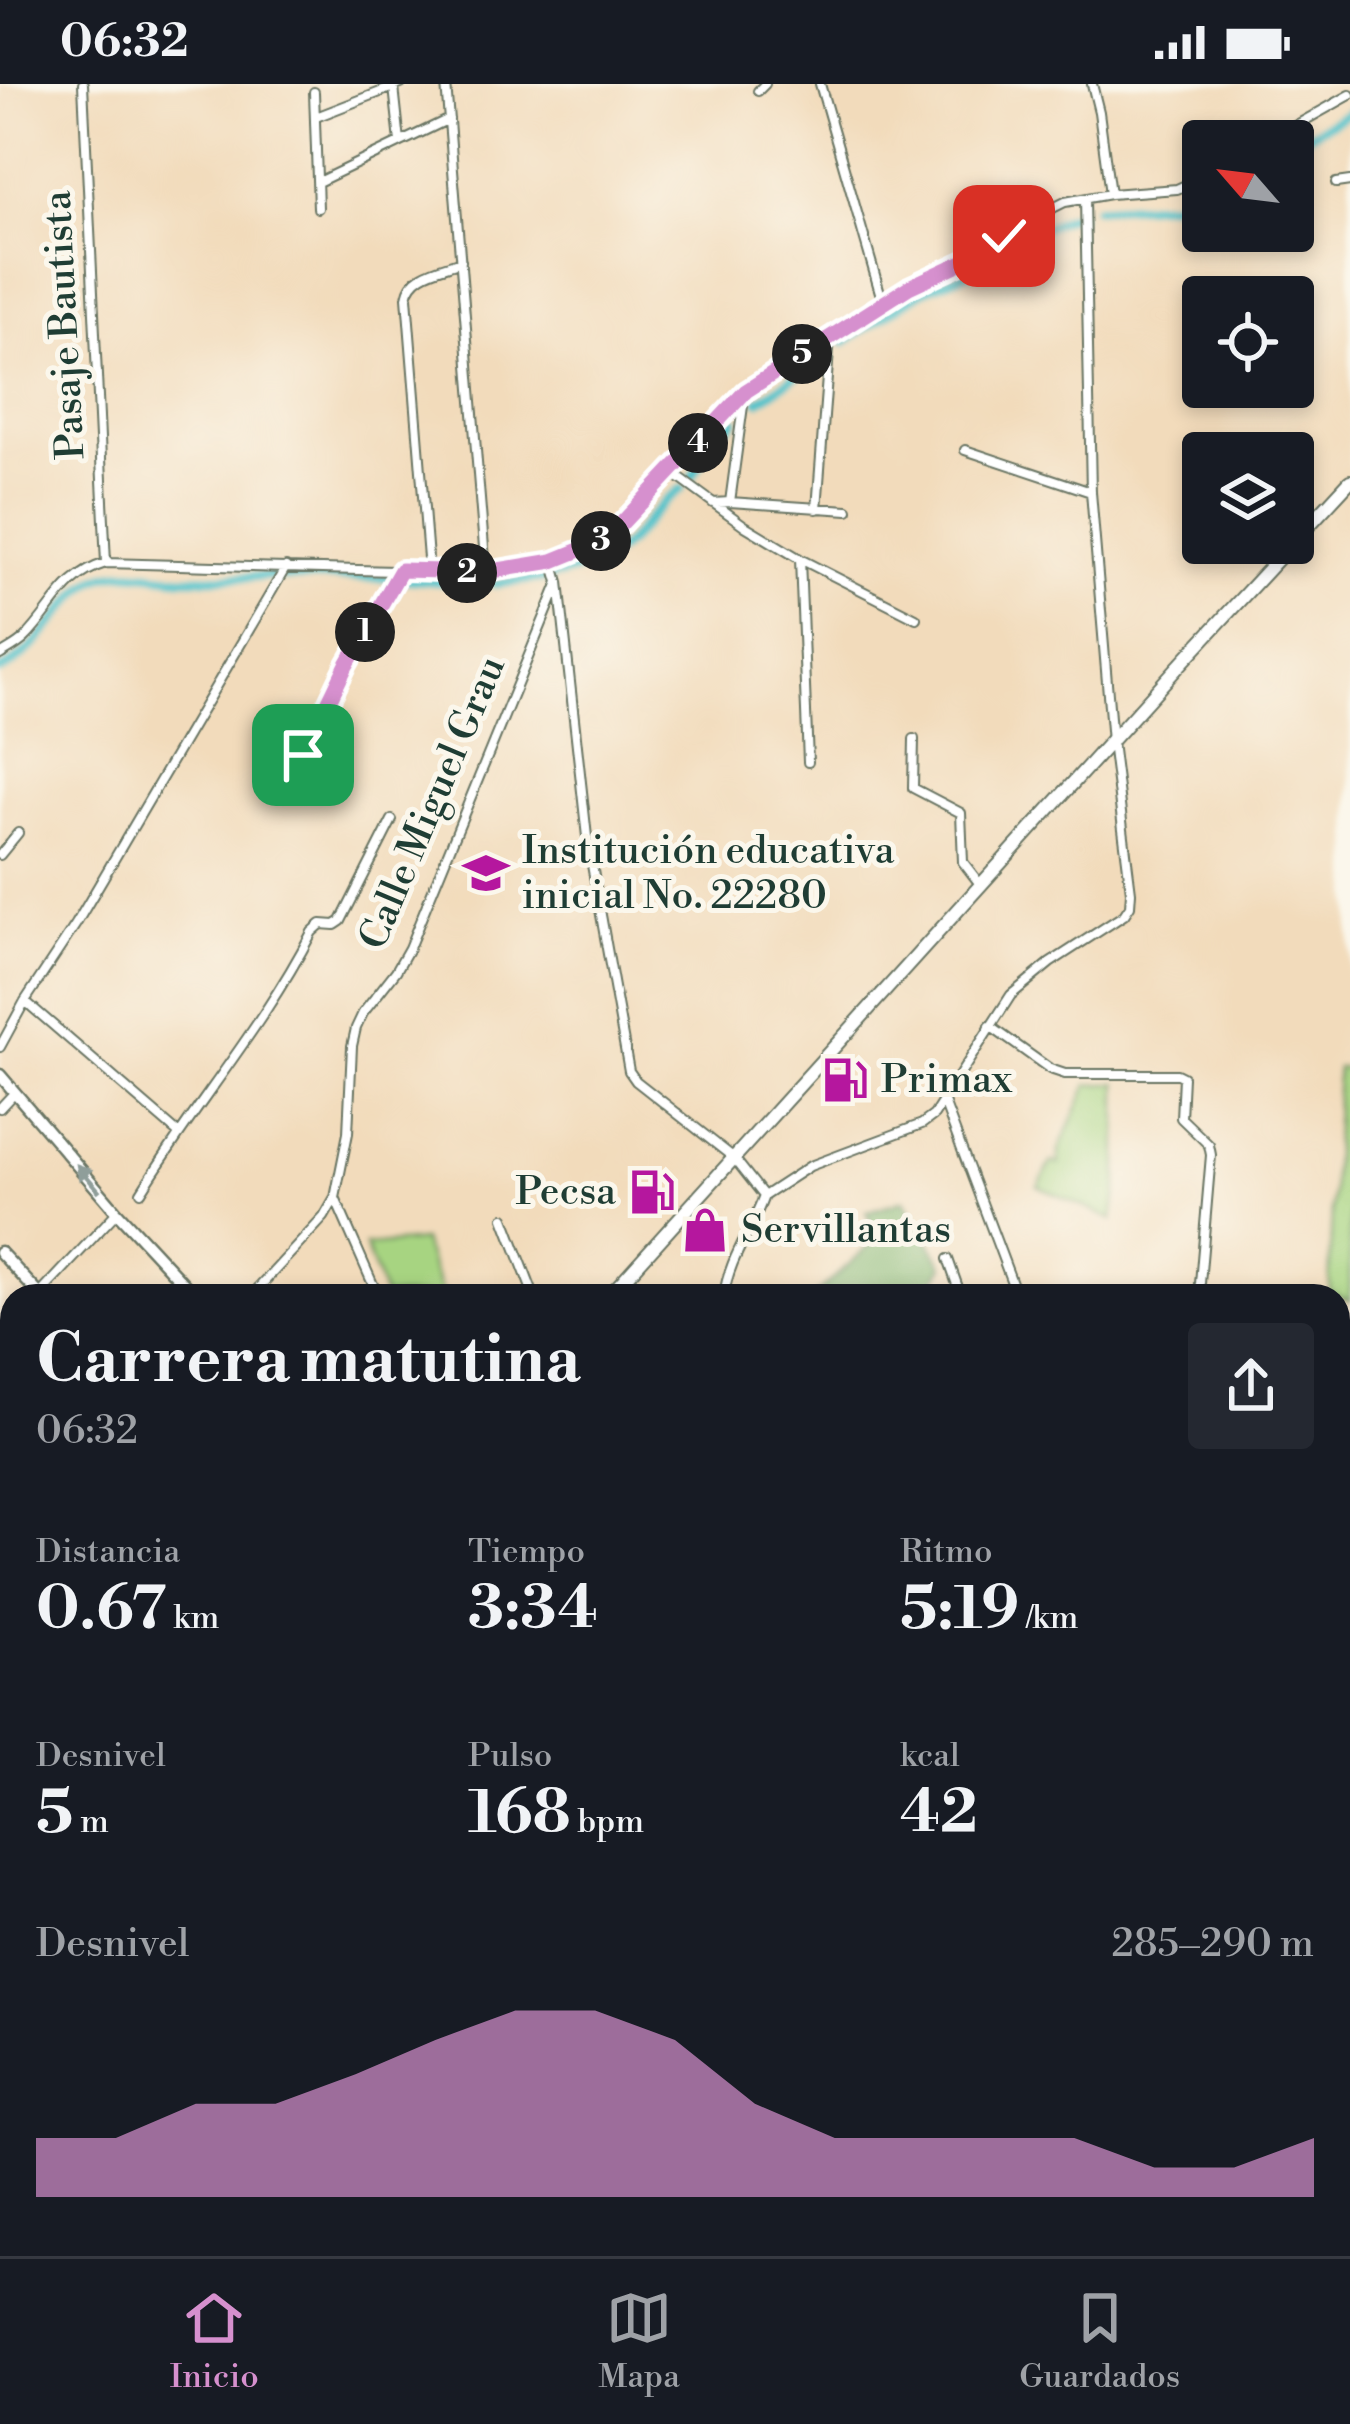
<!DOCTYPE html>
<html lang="es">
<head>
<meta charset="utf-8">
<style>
  body { margin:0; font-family:"Libre Bodoni",serif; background:#242831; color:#f1f3f6; height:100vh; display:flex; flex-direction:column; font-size:45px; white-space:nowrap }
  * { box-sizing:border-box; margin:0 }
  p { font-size:39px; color:#9ea1a6 }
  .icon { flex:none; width:66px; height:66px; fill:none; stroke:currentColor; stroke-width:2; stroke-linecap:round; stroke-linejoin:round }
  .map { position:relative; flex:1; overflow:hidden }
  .panel { position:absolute; left:0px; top:1200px; width:1350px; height:972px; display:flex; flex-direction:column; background:#171b24; border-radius:36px 36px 0 0; box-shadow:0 6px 18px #0003 }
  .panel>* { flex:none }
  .needle { width:78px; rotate:298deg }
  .tools { position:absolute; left:1182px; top:36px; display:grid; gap:24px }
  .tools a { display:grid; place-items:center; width:132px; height:132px; border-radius:12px; background:#171b24; box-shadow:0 6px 18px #0003; font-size:60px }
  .pin { position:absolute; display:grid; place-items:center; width:102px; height:102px; color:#fff; margin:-51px; border-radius:24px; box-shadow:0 6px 18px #0006 }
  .km { position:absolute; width:60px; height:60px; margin:-30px; border-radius:50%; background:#222; color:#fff; font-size:33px; line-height:60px; text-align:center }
  .round { display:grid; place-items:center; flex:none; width:126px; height:126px; border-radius:12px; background:#242831 }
  .headline { display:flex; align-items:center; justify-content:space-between; height:204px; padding:0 36px }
  h1 { font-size:66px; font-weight:700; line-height:90px }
  .figures { display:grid; grid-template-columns:repeat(3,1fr); gap:18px; height:204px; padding:12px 36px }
  .figures div { display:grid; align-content:center }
  .figures b { font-size:60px; font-weight:700 }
  .figures small { font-size:33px; font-weight:400 }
  .figures p { font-size:33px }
  .chart { height:336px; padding:24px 36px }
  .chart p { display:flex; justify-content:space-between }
  .chart svg { width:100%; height:216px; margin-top:12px; fill:#d690ce; opacity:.7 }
  .status { display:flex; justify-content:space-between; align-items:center; height:84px; padding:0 60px; background:#171b24; direction:ltr }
  .status svg { height:33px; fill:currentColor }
  .tab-bar { display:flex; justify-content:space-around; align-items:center; height:168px; border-top:3px solid #363941; background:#171b24; font-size:33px; color:#9ea1a6 }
  .tab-bar a { display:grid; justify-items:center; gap:6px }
  .tab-bar .active { color:#d690ce }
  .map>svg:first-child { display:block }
  .green { fill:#a7d481; stroke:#63885a; stroke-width:3 }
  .forest { fill:#85b66f; stroke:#527a52; stroke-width:3 }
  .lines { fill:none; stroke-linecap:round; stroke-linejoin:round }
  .canal { stroke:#55c3ca; stroke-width:9 }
  .minor-casing { stroke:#697463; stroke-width:12 }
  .secondary-casing { stroke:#697463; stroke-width:15 }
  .trunk-casing { stroke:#697463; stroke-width:16 }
  .minor { stroke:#fff; stroke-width:8 }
  .secondary { stroke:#fff; stroke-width:10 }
  .trunk { stroke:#fff; stroke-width:12 }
  .oneway { fill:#8f9e9a }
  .route-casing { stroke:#fff; stroke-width:24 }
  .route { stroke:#d690ce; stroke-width:15 }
  .labels { text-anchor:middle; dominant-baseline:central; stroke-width:10; stroke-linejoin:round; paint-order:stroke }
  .street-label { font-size:39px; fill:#1f3d34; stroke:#fbf7ec }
  .poi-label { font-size:39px; fill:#1f3d34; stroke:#fbf7ec; text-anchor:start }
</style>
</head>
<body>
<div class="status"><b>06:32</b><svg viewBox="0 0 49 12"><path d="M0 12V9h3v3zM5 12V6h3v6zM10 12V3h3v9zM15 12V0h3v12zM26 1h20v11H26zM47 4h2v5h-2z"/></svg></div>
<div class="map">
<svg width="1350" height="2172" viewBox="0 0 1350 2172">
  <rect width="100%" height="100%" fill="#fbf7ec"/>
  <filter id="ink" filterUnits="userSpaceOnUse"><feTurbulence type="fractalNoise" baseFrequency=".00833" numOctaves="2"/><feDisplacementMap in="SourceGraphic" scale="24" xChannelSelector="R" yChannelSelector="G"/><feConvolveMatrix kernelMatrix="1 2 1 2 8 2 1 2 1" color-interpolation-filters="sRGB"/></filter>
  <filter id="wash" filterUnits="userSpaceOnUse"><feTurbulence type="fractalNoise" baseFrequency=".004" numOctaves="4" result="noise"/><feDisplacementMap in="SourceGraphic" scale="48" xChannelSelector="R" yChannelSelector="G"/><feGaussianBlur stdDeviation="2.7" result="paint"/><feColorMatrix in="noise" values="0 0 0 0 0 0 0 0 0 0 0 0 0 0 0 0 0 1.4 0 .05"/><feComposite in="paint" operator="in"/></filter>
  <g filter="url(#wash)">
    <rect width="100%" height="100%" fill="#f2dbbb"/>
    <!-- green -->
    <path class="green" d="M1337,984L1350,985V1216L1329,1207Z
      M1118,999V1101L1113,1136L1038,1102L1052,1078L1059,1080V1066L1088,1001Z
      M422,1157L443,1212H384L365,1162Z"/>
    <!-- forest -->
    <path class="forest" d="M904,1116L944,1182L923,1212H814L878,1154L866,1128Z"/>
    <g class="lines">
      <!-- canal -->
      <path class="canal" d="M1293,59L1350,28
        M1096,124L1181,119L1203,109
        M844,258L924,206L977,185L1042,145L1072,131H1079
        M759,317L829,269
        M691,394L719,351L735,336
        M560,491C575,486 594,482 608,474C636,458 651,424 681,405
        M284,493L385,494
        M402,495L485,501
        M495,500L552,493
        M0,587C38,568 56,528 87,502C114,478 155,494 187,494C215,494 244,493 272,492"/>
    </g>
  </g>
  <g filter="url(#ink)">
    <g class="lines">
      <!-- minor casing -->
      <g class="minor-casing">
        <path id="minor" d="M83,0L106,479
          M446,0L486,488
          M820,0L883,219
          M1092,0L1099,28L1110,110
          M394,3L400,58
          M758,7L765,0
          M314,8L318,124
          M316,33L401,0
          M1268,57L1350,11
          M318,98L449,35
          M1336,99L1350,97
          M965,366L1091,408
          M671,388L745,442L800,475L916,534
          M730,418L745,307
          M713,419L730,418L848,426
          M817,425L830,253
          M800,475L808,678
          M553,477L559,498L587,753L629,987L636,997L734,1074L764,1112
          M429,487L407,213C411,188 440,185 461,177
          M0,571C8,566 18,561 25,554C54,525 63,492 106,479L466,489L553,477L607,455L745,307L909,203L967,176L1035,133L1065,118L1110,110L1177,105L1203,93
          M914,655L913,704L961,729L963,778L980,800
          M303,671L346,582L401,486
          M0,771L18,749
          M25,917L178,1049
          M990,942L1050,985L1065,990H1177L1183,993L1181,1034L1209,1061L1211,1071L1199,1211
          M0,963L25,917L76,840L286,483
          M944,1018L1017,1212
          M0,1024L15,1008
          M141,1108C196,1020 264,941 312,848L321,840L335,841L341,837L392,736
          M764,1112L810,1082L922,1040L934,1031L1011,911L1050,879L1124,831L1130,822L1131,808L1112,658L1091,408L1085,115
          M335,1114L378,1212
          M504,1134L534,1212
          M948,1175L961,1212
          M40,1210L117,1128
          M251,1212L324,1133L335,1114L348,1049L352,962L356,944L363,929L396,887L409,864L559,498
          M724,1212C728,1176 752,1146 764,1112
          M0,1260L12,1245
          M0,1361L12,1365
          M1338,1395L1350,1411
          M0,1611L12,1663
          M1338,1933L1350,1927
          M0,2045L12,2021
          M194,2160L200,2172
          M389,2160L393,2172
          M457,2160L460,2172
          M534,2160L536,2172
          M600,2160L602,2172
          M797,2160L801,2172
          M1008,2160L1013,2172
          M1069,2160L1074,2172
          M424,2172L429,2160
          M1103,2172L1111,2160"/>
      </g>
      <!-- secondary casing -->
      <g class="secondary-casing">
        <path id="secondary" d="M0,991L117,1128L195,1212
          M0,1168L41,1212"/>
      </g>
      <!-- trunk casing -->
      <g class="trunk-casing">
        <path id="trunk" d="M609,1212L1177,584L1350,397
          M0,1885L12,1872"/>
      </g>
      <!-- minor -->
      <use href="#minor" class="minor"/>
      <!-- secondary -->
      <use href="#secondary" class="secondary"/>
      <!-- trunk -->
      <use href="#trunk" class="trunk"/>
    </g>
    <!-- one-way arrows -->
    <defs><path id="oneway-solid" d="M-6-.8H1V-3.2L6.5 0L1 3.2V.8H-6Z" transform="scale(3)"/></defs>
    <use class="oneway" href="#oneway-solid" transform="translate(88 1094) rotate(-130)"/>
  </g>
  <g class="lines" filter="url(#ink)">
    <!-- route casing -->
    <g class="route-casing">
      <path id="route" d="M303,671L346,582L401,486L486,488L553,477L607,455L746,307L909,203L967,176L1004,152"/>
    </g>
    <!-- route -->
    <use href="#route" class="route"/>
  </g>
  <!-- icons -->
  <defs>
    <g id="school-bare" transform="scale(3.6)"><path d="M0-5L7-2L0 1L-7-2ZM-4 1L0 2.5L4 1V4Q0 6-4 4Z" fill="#b5179e" stroke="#fbf7ec" stroke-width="2.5" paint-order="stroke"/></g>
    <g id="fuel-bare" transform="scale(3.6)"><path d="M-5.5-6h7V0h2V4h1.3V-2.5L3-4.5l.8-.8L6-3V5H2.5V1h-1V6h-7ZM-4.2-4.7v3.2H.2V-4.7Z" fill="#b5179e" stroke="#fbf7ec" stroke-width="2.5" paint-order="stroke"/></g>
    <g id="shop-bare" transform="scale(3.6)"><path d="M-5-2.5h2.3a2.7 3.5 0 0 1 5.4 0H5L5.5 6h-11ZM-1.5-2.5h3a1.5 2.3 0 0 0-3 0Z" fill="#b5179e" stroke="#fbf7ec" stroke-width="2.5" paint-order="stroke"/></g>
  </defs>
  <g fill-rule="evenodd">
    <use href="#school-bare" x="486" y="789"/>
    <use href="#fuel-bare" x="845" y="996"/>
    <use href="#fuel-bare" x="652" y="1108"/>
    <use href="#shop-bare" x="705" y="1146"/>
  </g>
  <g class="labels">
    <!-- street labels -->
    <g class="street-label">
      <text transform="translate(65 241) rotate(-93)">Pasaje Bautista</text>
      <text transform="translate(433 719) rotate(-67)">Calle Miguel Grau</text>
    </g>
    <!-- poi labels -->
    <g class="poi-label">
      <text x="522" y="767">Institución educativa<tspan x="522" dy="45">inicial No. 22280</tspan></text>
      <text x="881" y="996">Primax</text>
      <text x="616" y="1108" text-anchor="end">Pecsa</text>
      <text x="741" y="1146">Servillantas</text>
    </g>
  </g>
</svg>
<div class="tools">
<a><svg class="needle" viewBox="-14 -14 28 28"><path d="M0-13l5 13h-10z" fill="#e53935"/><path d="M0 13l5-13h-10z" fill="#9ea1a6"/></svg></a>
<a><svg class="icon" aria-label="locate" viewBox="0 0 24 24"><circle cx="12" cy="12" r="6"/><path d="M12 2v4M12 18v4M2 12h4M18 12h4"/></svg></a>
<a><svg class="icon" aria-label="layers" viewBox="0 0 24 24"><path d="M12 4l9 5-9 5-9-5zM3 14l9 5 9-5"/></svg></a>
</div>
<div class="pin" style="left:303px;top:671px;background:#1e9e55"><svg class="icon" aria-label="arrive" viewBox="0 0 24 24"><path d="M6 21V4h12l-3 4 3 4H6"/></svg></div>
<div class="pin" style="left:1004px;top:152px;background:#d93025"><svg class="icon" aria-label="check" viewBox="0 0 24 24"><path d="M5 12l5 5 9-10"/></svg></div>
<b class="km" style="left:365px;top:548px">1</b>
<b class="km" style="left:467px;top:489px">2</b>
<b class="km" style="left:601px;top:457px">3</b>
<b class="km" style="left:698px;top:359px">4</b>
<b class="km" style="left:802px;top:270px">5</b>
<section class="panel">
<div class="headline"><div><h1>Carrera matutina</h1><p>06:32</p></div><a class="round"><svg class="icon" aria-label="share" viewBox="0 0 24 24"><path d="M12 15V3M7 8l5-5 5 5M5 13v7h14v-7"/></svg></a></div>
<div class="figures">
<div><p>Distancia</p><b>0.67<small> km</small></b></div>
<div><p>Tiempo</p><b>3:34</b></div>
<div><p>Ritmo</p><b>5:19<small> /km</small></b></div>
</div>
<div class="figures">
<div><p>Desnivel</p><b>5<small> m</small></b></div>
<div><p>Pulso</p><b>168<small> bpm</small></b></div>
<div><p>kcal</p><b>42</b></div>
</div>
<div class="chart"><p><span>Desnivel</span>285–290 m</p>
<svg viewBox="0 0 160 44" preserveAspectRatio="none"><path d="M0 44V32L10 32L20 25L30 25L40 19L50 12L60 6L70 6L80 12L90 25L100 32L110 32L120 32L130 32L140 38L150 38L160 32V44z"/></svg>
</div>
</section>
</div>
<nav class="tab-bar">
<a class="active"><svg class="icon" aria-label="home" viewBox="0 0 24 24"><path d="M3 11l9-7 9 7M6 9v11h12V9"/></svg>Inicio</a>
<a><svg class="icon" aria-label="map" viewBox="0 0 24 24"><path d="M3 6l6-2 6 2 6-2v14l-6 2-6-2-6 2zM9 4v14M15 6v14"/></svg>Mapa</a>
<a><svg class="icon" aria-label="saved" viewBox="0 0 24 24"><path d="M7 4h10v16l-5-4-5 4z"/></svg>Guardados</a>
</nav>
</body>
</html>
